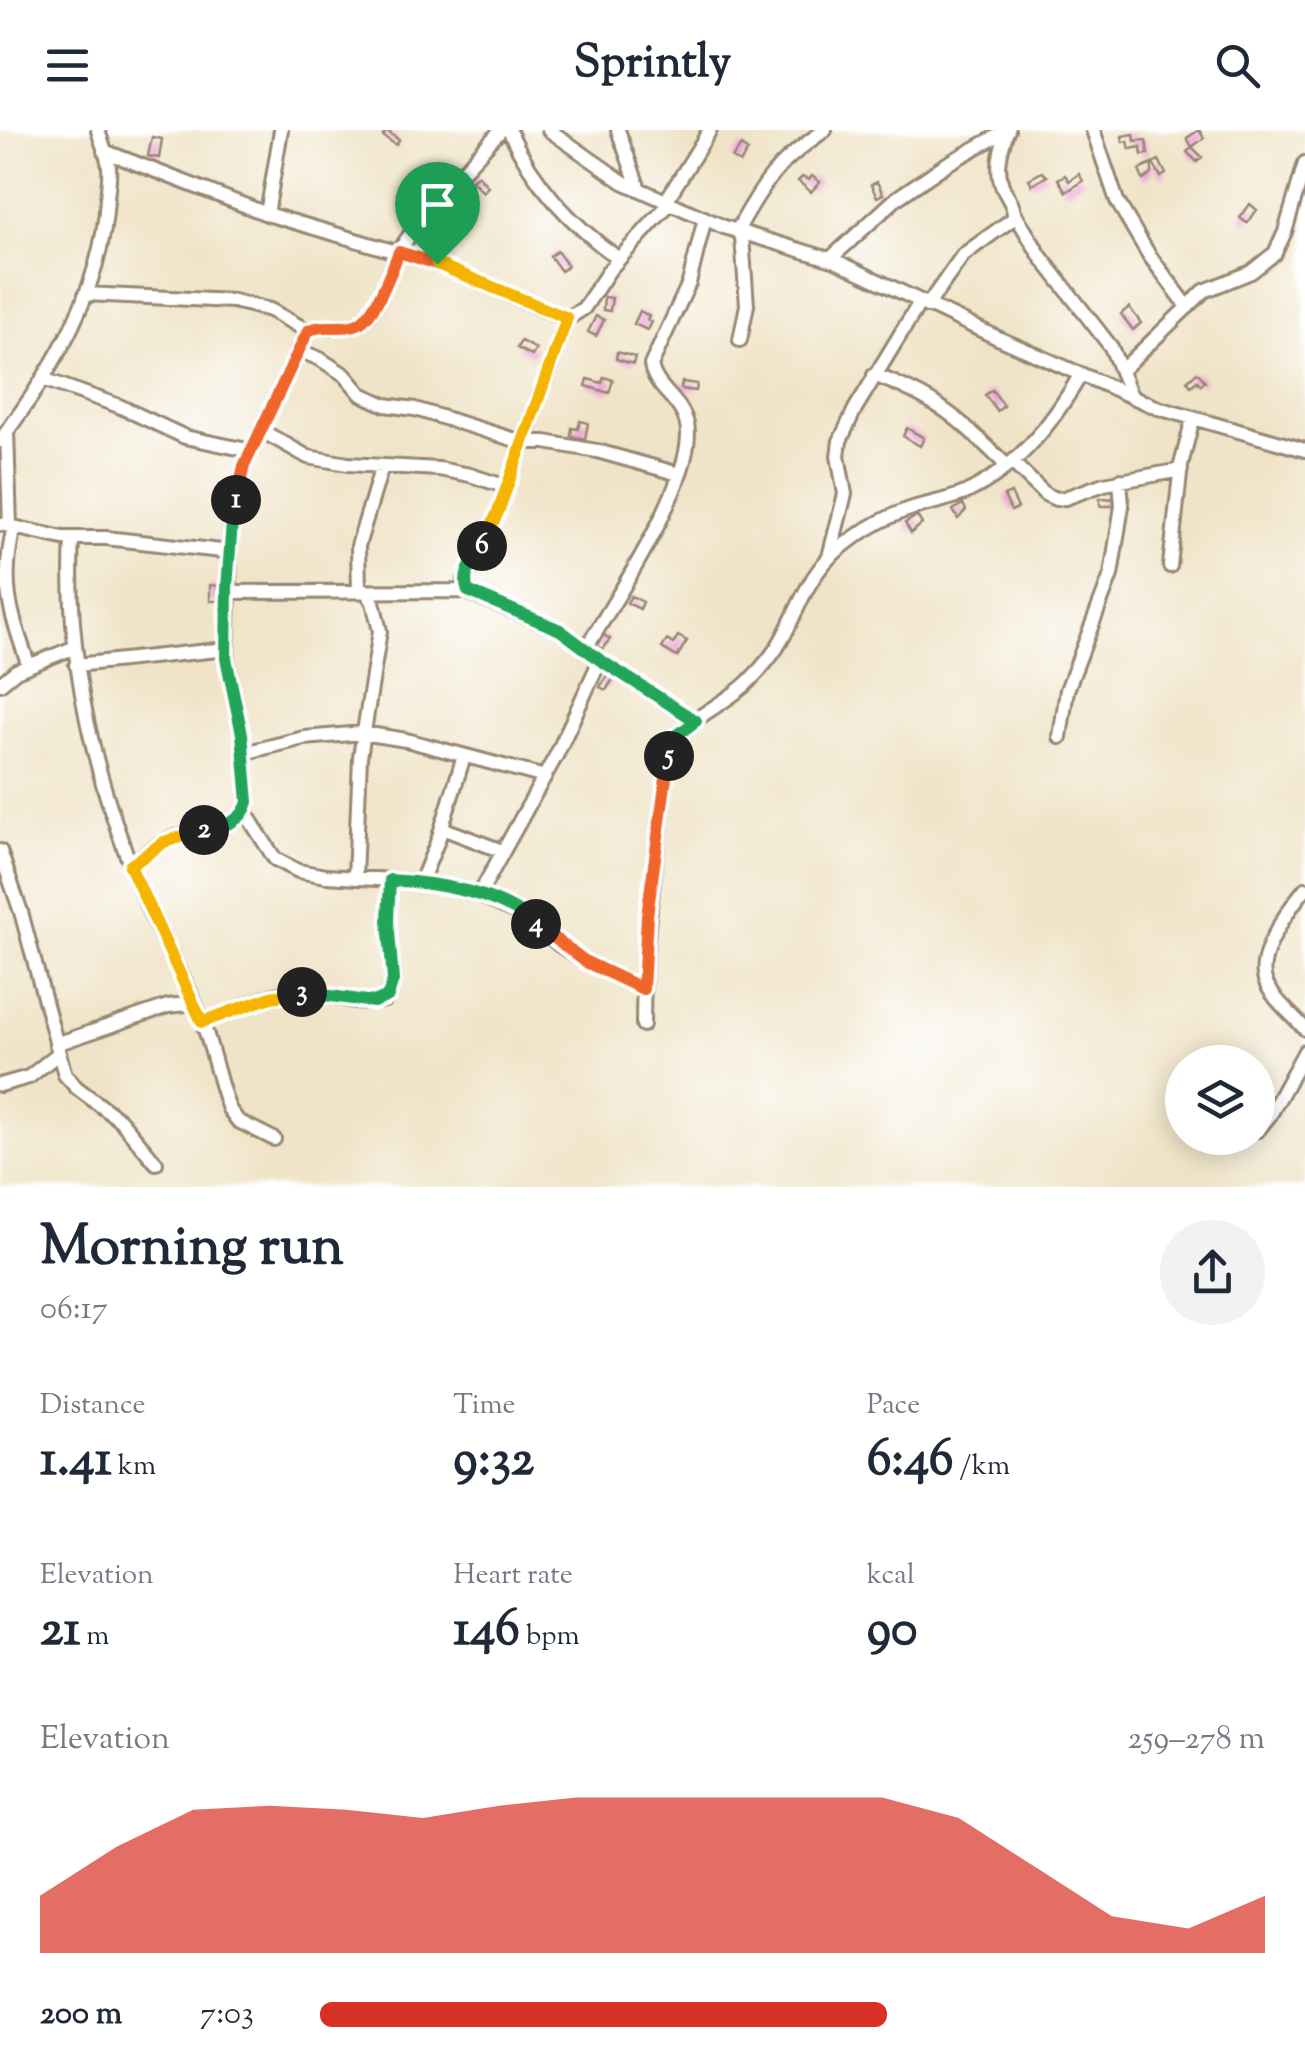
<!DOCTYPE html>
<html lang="en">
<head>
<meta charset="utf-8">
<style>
  body { margin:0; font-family:"Sorts Mill Goudy",serif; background:#f2f2f3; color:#1f2937; height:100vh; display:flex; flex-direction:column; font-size:38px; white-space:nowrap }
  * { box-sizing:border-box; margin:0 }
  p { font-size:32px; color:#747a83 }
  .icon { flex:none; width:55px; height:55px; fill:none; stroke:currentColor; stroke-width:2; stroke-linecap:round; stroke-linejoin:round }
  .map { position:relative; height:1057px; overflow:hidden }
  .details { display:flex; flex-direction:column; background:#fff; flex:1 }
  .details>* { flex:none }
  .fabs { position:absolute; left:1165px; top:915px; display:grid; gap:20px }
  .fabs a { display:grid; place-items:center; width:110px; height:110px; border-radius:50%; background:#fff; box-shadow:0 5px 25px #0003; font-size:50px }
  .pin { position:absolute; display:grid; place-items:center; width:85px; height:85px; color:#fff; margin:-102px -42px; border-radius:50% 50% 50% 0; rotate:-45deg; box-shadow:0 0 10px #0007 }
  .pin .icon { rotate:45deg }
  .km { position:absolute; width:50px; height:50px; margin:-25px; border-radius:50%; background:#222; color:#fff; font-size:28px; line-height:50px; text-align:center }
  .round { display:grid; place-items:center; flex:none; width:105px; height:105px; border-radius:52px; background:#f2f2f3 }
  .headline { display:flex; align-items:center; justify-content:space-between; height:170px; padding:0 40px }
  h1 { font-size:55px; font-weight:700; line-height:75px }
  .stats { display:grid; grid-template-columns:repeat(3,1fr); gap:15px; height:170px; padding:10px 40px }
  .stats div { display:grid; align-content:center }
  .stats b { font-size:50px; font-weight:700 }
  .stats small { font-size:28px; font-weight:400 }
  .stats p { font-size:28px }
  .chart { height:280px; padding:20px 40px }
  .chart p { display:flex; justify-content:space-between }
  .chart svg { width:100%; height:180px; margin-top:10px; fill:#d93025; opacity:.7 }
  ul { padding:0 40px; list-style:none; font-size:32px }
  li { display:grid; grid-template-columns:160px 120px 1fr; align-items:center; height:75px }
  li i { height:25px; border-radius:12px; background:#d93025 }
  header { display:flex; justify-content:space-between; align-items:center; height:130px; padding:0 40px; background:#fff; font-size:45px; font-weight:700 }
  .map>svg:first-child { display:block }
  .building { fill:#efa6d8 }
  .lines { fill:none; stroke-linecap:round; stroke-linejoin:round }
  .street-casing { stroke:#968773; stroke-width:18 }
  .street { stroke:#fff; stroke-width:12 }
  .split-1-casing { stroke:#fff; stroke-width:20 }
  .split-2-casing { stroke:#fff; stroke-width:20 }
  .split-3-casing { stroke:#fff; stroke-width:20 }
  .split-4-casing { stroke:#fff; stroke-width:20 }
  .split-5-casing { stroke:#fff; stroke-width:20 }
  .split-6-casing { stroke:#fff; stroke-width:20 }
  .split-7-casing { stroke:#fff; stroke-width:20 }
  .split-1 { stroke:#f0652b; stroke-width:12 }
  .split-2 { stroke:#22a559; stroke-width:12 }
  .split-3 { stroke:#f5b400; stroke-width:12 }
  .split-4 { stroke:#22a559; stroke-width:12 }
  .split-5 { stroke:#f0652b; stroke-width:12 }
  .split-6 { stroke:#22a559; stroke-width:12 }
  .split-7 { stroke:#f5b400; stroke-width:12 }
</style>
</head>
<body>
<header><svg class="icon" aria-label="menu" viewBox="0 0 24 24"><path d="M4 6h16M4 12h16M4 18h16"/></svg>Sprintly<svg class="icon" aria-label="search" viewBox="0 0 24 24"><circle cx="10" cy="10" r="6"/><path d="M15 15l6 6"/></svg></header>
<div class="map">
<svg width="1305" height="1057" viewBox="0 0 1305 1057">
  <rect width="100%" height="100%" fill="#fff"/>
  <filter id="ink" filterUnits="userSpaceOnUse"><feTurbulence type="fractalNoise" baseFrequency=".01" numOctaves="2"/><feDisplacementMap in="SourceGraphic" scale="20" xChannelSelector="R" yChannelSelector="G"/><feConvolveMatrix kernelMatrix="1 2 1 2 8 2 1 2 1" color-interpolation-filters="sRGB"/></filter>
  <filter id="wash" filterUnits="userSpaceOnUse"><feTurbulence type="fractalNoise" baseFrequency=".0048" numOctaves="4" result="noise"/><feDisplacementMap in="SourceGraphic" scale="40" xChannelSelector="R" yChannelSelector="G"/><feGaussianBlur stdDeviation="2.25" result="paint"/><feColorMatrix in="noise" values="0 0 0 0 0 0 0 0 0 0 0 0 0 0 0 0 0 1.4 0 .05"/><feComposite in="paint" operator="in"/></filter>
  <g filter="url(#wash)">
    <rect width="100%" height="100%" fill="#f0e4c8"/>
    <g id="blocks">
      <!-- building -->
      <path class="building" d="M1199,0L1204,8L1192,17L1187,8Z
        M387,1L399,10L396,15L383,6Z
        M1134,4L1135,11L1146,10L1148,24L1142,25L1141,17L1130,19L1128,11L1123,12L1122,6Z
        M152,7L162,9L159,28L148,26Z
        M741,16L748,21L740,33L732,28Z
        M1192,17L1202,27L1197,32L1187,22Z
        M1159,30L1166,44L1161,47L1153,33Z
        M1152,34V44L1143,50L1139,40Z
        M1042,42L1047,46L1032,55L1029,49Z
        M1079,44L1083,51L1066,62L1058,49L1065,45L1069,51Z
        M478,45L488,57L483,62L472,50Z
        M812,46L820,52L811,62L798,51L802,47L809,50Z
        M877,52L883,64L877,67L871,55Z
        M1250,74L1257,80L1247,93L1240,88Z
        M557,121L568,136L561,141L550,126Z
        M604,167L612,168L610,181L603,180Z
        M1129,177L1141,193L1133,200L1121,184Z
        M640,181L649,186L647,190L651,192L647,200L634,194Z
        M596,186L604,190L596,206L588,202Z
        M521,211L536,219L532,226L517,218Z
        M617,222L635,227L633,234L616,229Z
        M1197,242L1205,251L1201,255L1197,251L1191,256L1187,251Z
        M604,247L613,250L609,263L586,256L588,249L602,253Z
        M682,252L697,254L696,261L681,259Z
        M992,260L1004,276L997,281L985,265Z
        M580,291L588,293L585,309L571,306L572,298L578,299Z
        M907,298L924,308L920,316L903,306Z
        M1011,363L1018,378L1011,381L1004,366Z
        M1100,368L1118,369V376H1100Z
        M963,374L966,380L958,389L953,380Z
        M917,386L922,394L911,403L905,393Z
        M210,455L220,456L219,471H210Z
        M631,466L643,472L640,479L627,473Z
        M604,505L610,509L602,519L596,515Z
        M678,506L687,511L677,527L662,518L667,510L673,514Z
        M609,542L614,548L606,560L600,557Z"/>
    </g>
  </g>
  <g filter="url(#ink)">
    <use href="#blocks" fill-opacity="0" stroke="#968773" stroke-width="2.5"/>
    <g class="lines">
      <!-- street casing -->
      <g class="street-casing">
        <path id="street" d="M509,0C533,54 571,94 619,129
          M549,0L623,52L724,97L836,131L998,208L1158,278L1305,320
          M618,0L639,59
          M1093,0L1117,71L1149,125L1188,177
          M104,21L267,84L437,134L567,189L584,178L610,139L670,73
          M666,71L710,0
          M267,84L281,0
          M1015,84L1041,127L1111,217L1131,266
          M830,129L897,68L945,35L1008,0
          M85,164L233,171L270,180L308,201
          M927,176L963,125L1014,88C1015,76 1008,69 1003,58C995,38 1001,20 1007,1
          M567,189L498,382L464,452L472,464L559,500L600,530L695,591
          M740,210L747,175L742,107L737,101C765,50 777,33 825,0
          M298,220L320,229L345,245L361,264L385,275L415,279L522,312H545L597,321L679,344
          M1123,239L1204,161L1251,142L1275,123L1285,102L1305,33
          M874,245C937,268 960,289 1007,336
          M43,249L119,276L185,307L252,321
          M7,301L10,396
          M262,301L308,327L348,334L439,339L470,345L507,357
          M0,311C53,240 103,158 107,68C108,58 110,47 109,37C108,25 101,12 98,0
          M1012,332L1045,364L1056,369L1065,368L1104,354L1181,340
          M0,394L63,408H106L230,422
          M14,397C0,455 10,481 29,536
          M72,408C65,537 98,663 149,780C166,817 188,853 202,891C213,920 218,950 229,979L238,991L274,1009
          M829,427L845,364L838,326L840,311L855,279L920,172
          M1170,436L1181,335L1193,288
          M359,460L358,416L382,336
          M227,462L468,461
          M585,520C613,473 698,346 687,294C681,269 655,259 651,235L689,153L705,88
          M76,535L227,519
          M0,554L16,541L73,518
          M1060,607L1067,560L1111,445L1122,376L1120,350
          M244,623L304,608L363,603L406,610L545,647
          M245,682L275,729L298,741L326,746L426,752L479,765L529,788L558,814L587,832L643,859
          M442,698L502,721
          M0,721L21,782L65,945L77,958L120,990L156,1033
          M131,736C141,728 152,717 164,712C190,698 238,705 248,672L242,604L227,528L231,392L244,336L308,201C325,192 352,204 366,188C386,168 389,134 405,112C433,71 468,36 501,0
          M355,748L360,627L380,501L373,472L365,460
          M421,752L438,710L464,626
          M1305,759C1290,777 1256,825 1265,850C1271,868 1293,885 1305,899
          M479,765L557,624L600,530
          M203,892C232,883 261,865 292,862C323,859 355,878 385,870L393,850L388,790L390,750
          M643,895C643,802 659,713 669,621C683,588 725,576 749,551C761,539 774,524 782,509C797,482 806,452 828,429C851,407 883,387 913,378C930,373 948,370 965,363C1018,338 1052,294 1081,244
          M56,914L168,876L194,873
          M0,955L29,947L59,923
          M1258,1000L1270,985L1305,921"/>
      </g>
      <!-- street -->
      <use href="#street" class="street"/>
    </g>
  </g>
  <g class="lines" filter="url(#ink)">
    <!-- split-1 casing -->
    <g class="split-1-casing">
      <path id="split-1" d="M236,370L244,336L308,201C323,193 339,200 355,195C375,189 391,141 399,122L437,134"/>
    </g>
    <!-- split-2 casing -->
    <g class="split-2-casing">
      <path id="split-2" d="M204,700C223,696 242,693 248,672L242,604L226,528L227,458L232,392L236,370"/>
    </g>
    <!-- split-3 casing -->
    <g class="split-3-casing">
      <path id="split-3" d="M204,700L164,712L130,736L202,892L271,867L302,862"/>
    </g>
    <!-- split-4 casing -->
    <g class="split-4-casing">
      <path id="split-4" d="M302,862L374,872L388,866L393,850L388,790L390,750C439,753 497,762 536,794"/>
    </g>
    <!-- split-5 casing -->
    <g class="split-5-casing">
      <path id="split-5" d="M536,794L586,832L643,859L647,786L669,626"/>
    </g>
    <!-- split-6 casing -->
    <g class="split-6-casing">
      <path id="split-6" d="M482,416C474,431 461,444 468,461L560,500L600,530L696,591L676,606L669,626"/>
    </g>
    <!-- split-7 casing -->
    <g class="split-7-casing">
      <path id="split-7" d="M437,134L567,188L498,382L482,416"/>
    </g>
    <!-- split-1 -->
    <use href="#split-1" class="split-1"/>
    <!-- split-2 -->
    <use href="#split-2" class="split-2"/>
    <!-- split-3 -->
    <use href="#split-3" class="split-3"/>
    <!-- split-4 -->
    <use href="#split-4" class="split-4"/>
    <!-- split-5 -->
    <use href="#split-5" class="split-5"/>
    <!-- split-6 -->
    <use href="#split-6" class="split-6"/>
    <!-- split-7 -->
    <use href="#split-7" class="split-7"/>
  </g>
</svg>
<div class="fabs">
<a><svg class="icon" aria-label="layers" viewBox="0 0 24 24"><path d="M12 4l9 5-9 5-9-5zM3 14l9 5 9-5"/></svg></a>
</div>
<div class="pin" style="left:437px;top:134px;background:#1e9e55"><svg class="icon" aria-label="arrive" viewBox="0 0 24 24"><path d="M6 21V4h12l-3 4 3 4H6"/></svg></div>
<b class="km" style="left:236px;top:370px">1</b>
<b class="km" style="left:204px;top:700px">2</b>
<b class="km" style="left:302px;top:862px">3</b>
<b class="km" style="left:536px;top:794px">4</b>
<b class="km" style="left:669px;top:626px">5</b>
<b class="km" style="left:482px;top:416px">6</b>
</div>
<section class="details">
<div class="headline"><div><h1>Morning run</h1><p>06:17</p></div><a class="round"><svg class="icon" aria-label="share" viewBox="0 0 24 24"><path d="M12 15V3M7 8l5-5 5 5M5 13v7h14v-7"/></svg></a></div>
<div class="stats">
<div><p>Distance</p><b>1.41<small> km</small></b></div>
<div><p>Time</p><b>9:32</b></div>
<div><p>Pace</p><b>6:46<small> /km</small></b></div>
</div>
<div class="stats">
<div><p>Elevation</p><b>21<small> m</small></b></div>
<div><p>Heart rate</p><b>146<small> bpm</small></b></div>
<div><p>kcal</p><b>90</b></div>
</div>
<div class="chart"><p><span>Elevation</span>259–278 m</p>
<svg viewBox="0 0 160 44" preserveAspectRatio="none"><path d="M0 44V30L10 18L20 9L30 8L40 9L50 11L60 8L70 6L80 6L90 6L100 6L110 6L120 11L130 23L140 35L150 38L160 30V44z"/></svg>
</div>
<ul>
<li><b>200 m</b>7:03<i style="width:60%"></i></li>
</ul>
</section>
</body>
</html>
